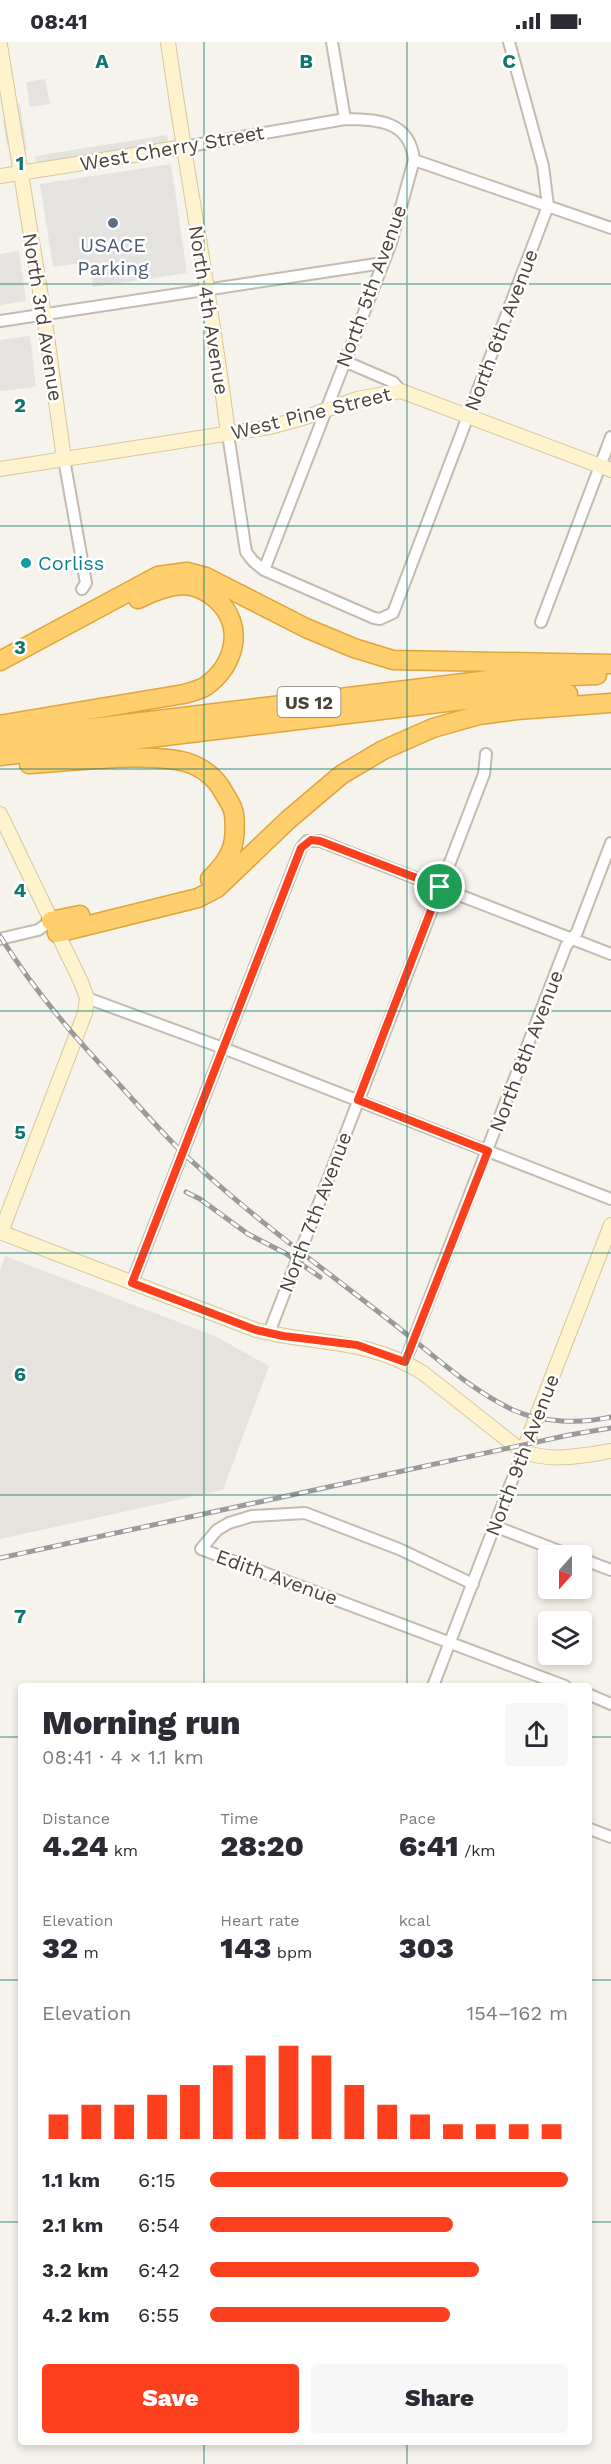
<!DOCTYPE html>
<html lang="en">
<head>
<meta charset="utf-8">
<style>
  body { margin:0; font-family:"Work Sans",sans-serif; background:#f7f7f7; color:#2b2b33; height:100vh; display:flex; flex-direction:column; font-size:22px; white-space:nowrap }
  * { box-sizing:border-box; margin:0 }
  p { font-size:20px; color:#7c7c81 }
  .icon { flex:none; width:33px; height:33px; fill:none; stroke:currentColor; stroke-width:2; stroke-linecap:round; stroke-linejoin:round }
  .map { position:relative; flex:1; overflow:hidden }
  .panel { position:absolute; left:18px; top:1641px; width:574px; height:762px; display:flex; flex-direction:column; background:#fff; border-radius:6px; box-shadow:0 3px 9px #0003 }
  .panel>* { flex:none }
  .needle { width:39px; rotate:201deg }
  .tools { position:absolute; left:538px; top:1503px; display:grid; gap:12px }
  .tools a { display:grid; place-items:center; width:54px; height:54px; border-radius:6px; background:#fff; box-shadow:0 3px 9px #0003; font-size:30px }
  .pin { position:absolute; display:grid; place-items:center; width:51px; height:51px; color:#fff; margin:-26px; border:3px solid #fff; border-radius:50%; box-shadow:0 2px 6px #0007 }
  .round { display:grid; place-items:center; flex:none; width:63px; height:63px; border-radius:6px; background:#f7f7f7 }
  .overview { display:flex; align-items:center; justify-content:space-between; height:102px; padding:0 24px }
  h1 { font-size:33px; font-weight:800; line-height:45px }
  .metrics { display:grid; grid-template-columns:repeat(3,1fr); gap:9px; height:102px; padding:6px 24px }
  .metrics div { display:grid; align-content:center }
  .metrics b { font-size:30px; font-weight:800 }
  .metrics small { font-size:16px; font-weight:400 }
  .metrics p { font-size:16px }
  .chart { height:168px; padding:12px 24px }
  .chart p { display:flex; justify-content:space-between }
  .chart svg { width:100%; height:108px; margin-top:6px; stroke:#fc3f1d; stroke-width:6 }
  .action { display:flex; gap:12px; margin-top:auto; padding:12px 24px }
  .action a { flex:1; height:69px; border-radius:6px; background:#fc3f1d; color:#fff; font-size:24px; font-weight:800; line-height:69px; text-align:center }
  .action a+a { background:#f7f7f7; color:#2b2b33 }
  ul { padding:0 24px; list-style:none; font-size:20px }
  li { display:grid; grid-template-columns:96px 72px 1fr; align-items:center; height:45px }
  li i { height:15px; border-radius:8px; background:#fc3f1d }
  .status { display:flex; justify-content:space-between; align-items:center; height:42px; padding:0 30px; background:#fff; direction:ltr }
  .status svg { height:16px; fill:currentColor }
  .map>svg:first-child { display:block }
  .industrial { fill:#e6e2dd }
  .parking { fill:#e5e3e0 }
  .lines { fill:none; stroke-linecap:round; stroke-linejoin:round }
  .street-casing { stroke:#c2bbae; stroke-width:14 }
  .secondary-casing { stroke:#d6c79b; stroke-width:16 }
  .highway-casing { stroke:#e0a43c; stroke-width:21 }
  .street { stroke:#fff; stroke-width:10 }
  .secondary { stroke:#fff3cd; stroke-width:14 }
  .highway { stroke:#ffcf6e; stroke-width:18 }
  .rail-casing { stroke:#9a9a9a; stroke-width:5 }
  .rail { stroke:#fff; stroke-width:3; stroke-dasharray:9; stroke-linecap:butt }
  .route-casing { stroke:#fff; stroke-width:12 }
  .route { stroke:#fc3f1d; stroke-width:8 }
  .grid { fill:none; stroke:#0f766e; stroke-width:1.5; stroke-opacity:0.55 }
  .service-dot { fill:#5c6f8a; stroke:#fff; stroke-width:2 }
  .culture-dot { fill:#0f9aa8; stroke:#fff; stroke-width:2 }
  .labels { text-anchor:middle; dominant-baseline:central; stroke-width:5; stroke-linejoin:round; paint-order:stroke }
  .shield { fill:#fff; stroke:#817c74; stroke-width:1.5 }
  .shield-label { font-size:18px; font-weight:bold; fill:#4b4439 }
  .street-label { font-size:20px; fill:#4b4439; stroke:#fff }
  .service-label { font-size:20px; fill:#4e5e75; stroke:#fff }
  .culture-label { font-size:20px; fill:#0d838f; stroke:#fff; text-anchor:start }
  .grid-label { font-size:20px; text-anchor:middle; font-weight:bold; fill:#0f766e; stroke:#fff; stroke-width:5; stroke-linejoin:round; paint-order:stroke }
</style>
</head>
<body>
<div class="status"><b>08:41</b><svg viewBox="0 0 49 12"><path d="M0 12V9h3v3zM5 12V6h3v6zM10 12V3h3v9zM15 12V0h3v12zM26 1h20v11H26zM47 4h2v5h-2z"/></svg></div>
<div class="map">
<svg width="611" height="2422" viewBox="0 0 611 2422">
  <rect width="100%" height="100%" fill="#f6f3ec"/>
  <!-- industrial -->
  <path class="industrial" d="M5,1214L215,1294L269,1324L223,1448L0,1497V1228Z"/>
  <!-- parking -->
  <path class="parking" d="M45,37L50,62L30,65L26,40Z
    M14,58L20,63L27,108L16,105L15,100L7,104L3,79L10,70Z
    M167,93L169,108L37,128L35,114Z
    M171,122L187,231L93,245L89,220L53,225L40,142Z
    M19,209L26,259L0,263V212Z
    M30,294L36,345L0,349V298Z"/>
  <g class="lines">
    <!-- street casing -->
    <g class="street-casing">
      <path id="street" d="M332,0L345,77
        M184,105L345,77C378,77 410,79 414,118L391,201L264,528
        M414,118L611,186
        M0,279L383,221
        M344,319L393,340L401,349
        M228,392L246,510L253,519L264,528L374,576L380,577L393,571L548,164L543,124L509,0
        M64,417L86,541L82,547
        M541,580L611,395
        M0,897L38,888L51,879
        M87,956L223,1006L611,1157
        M132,1241L301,806L307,799H320L611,912
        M269,1291L484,732L486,712
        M405,1320L566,904L577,890L611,801
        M494,1484L572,1514
        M582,1517L611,1528
        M473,1542L399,1507L305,1471L252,1474L229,1481L217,1488L201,1507L565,1644
        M433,1644L523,1410
        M590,1653L611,1662
        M590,1787L611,1795"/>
    </g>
    <!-- secondary casing -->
    <g class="secondary-casing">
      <path id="secondary" d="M168,0C186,131 212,261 228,392
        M0,3L44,273L64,417
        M0,134L184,105
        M0,427L270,385L306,375L357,357L401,349L611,428
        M0,772L81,940L87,956L85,971L1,1190
        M0,1190L256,1288C316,1303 368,1296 423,1331L523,1410C554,1420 580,1414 611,1409
        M523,1410L611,1183"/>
    </g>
    <!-- highway casing -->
    <g class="highway-casing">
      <path id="highway" d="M0,619L158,534L187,530L206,535L306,586L354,606L393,618L611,622
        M0,683L184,652C191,650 200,648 206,644C236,622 245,583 216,557C207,549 195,543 182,543C167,544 152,550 138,557
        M0,697L497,637L597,633
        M0,714L497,654L568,652
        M29,722C69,720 160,708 194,723C207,729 218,739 224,751C228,758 233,764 234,772C237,802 232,816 210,837
        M51,879L80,873
        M57,891L198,856L217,846L288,778L341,733L383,708L433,686L479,673L517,668L611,661"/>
    </g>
    <!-- street -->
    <use href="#street" class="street"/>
    <!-- secondary -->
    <use href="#secondary" class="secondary"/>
    <!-- highway -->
    <use href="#highway" class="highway"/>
    <!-- rail casing -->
    <g class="rail-casing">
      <path id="rail" d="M0,894C33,947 73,994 116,1039C138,1063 160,1089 184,1112C247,1171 317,1222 385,1275C427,1307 465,1345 513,1368C543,1381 580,1382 611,1375
        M186,1150L200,1157L248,1192L285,1211L320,1235
        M0,1516L569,1393L611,1386"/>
    </g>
    <!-- rail -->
    <use href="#rail" class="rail"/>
  </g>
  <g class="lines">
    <!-- route casing -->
    <g class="route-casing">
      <path id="route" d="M311,798L320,799L440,845L358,1058L488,1109L405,1320L357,1303L283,1294L256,1288L132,1241L301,806Z"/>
    </g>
    <!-- route -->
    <use href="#route" class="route"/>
  </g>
  <!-- grid -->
  <path class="grid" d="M204,0V1644M407,0V1644M0,242H611M0,484H611M0,727H611M0,969H611M0,1211H611M0,1453H611M0,1695H21M590,1695H611M0,1938H21M590,1938H611M0,2180H21M590,2180H611M204,2400V2422M407,2400V2422"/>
  <!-- markers -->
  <circle class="service-dot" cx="113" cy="181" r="6"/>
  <circle class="culture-dot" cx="26" cy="521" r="6"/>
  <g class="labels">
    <!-- shield labels -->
    <rect class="shield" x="277.5" y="645" width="63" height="30" rx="4.5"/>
    <g class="shield-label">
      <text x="309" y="660">US 12</text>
    </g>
    <!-- street labels -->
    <g class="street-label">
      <text transform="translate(172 106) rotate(-10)">West Cherry Street</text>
      <text transform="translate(371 244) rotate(-70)">North 5th Avenue</text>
      <text transform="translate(209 268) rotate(81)">North 4th Avenue</text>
      <text transform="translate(43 275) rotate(81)">North 3rd Avenue</text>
      <text transform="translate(501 288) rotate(-69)">North 6th Avenue</text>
      <text transform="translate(311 371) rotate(-14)">West Pine Street</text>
      <text transform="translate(526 1009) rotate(-69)">North 8th Avenue</text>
      <text transform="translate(315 1170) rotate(-69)">North 7th Avenue</text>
      <text transform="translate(522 1413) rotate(-69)">North 9th Avenue</text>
      <text transform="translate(277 1535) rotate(20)">Edith Avenue</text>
    </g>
    <!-- service labels -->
    <g class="service-label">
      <text x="113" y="203">USACE<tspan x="113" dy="23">Parking</tspan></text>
    </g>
    <!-- culture labels -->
    <g class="culture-label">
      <text x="38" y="521">Corliss</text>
    </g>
  </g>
  <g class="grid-label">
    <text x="102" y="26">A</text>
    <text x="306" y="26">B</text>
    <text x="509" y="26">C</text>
    <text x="20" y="128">1</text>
    <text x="20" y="370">2</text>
    <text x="20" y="612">3</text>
    <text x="20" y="855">4</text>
    <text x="20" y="1097">5</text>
    <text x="20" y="1339">6</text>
    <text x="20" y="1581">7</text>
  </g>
</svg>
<div class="tools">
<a><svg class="needle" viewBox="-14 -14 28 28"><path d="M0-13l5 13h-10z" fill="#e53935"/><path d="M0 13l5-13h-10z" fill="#7c7c81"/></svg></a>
<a><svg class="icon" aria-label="layers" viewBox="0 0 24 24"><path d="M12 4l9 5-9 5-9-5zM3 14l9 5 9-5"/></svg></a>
</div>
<div class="pin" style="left:440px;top:845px;background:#1e9e55"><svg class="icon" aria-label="arrive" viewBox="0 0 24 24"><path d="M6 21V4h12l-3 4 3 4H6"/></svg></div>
<section class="panel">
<div class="overview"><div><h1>Morning run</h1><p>08:41 · 4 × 1.1 km</p></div><a class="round"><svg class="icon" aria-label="share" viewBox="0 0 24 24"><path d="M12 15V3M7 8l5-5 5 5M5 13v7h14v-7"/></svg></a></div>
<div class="metrics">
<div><p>Distance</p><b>4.24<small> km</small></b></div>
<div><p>Time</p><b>28:20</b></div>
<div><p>Pace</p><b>6:41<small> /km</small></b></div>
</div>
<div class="metrics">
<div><p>Elevation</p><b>32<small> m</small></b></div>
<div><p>Heart rate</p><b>143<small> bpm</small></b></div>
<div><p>kcal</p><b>303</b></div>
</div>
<div class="chart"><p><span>Elevation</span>154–162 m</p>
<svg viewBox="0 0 160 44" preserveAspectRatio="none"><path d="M5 44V34M15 44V30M25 44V30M35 44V26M45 44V22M55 44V14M65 44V10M75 44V6M85 44V10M95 44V22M105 44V30M115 44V34M125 44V38M135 44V38M145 44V38M155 44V38"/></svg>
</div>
<ul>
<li><b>1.1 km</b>6:15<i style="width:100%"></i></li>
<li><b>2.1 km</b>6:54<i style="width:68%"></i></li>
<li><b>3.2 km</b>6:42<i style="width:75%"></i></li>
<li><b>4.2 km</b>6:55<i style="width:67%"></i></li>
</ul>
<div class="action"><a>Save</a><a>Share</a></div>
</section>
</div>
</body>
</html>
